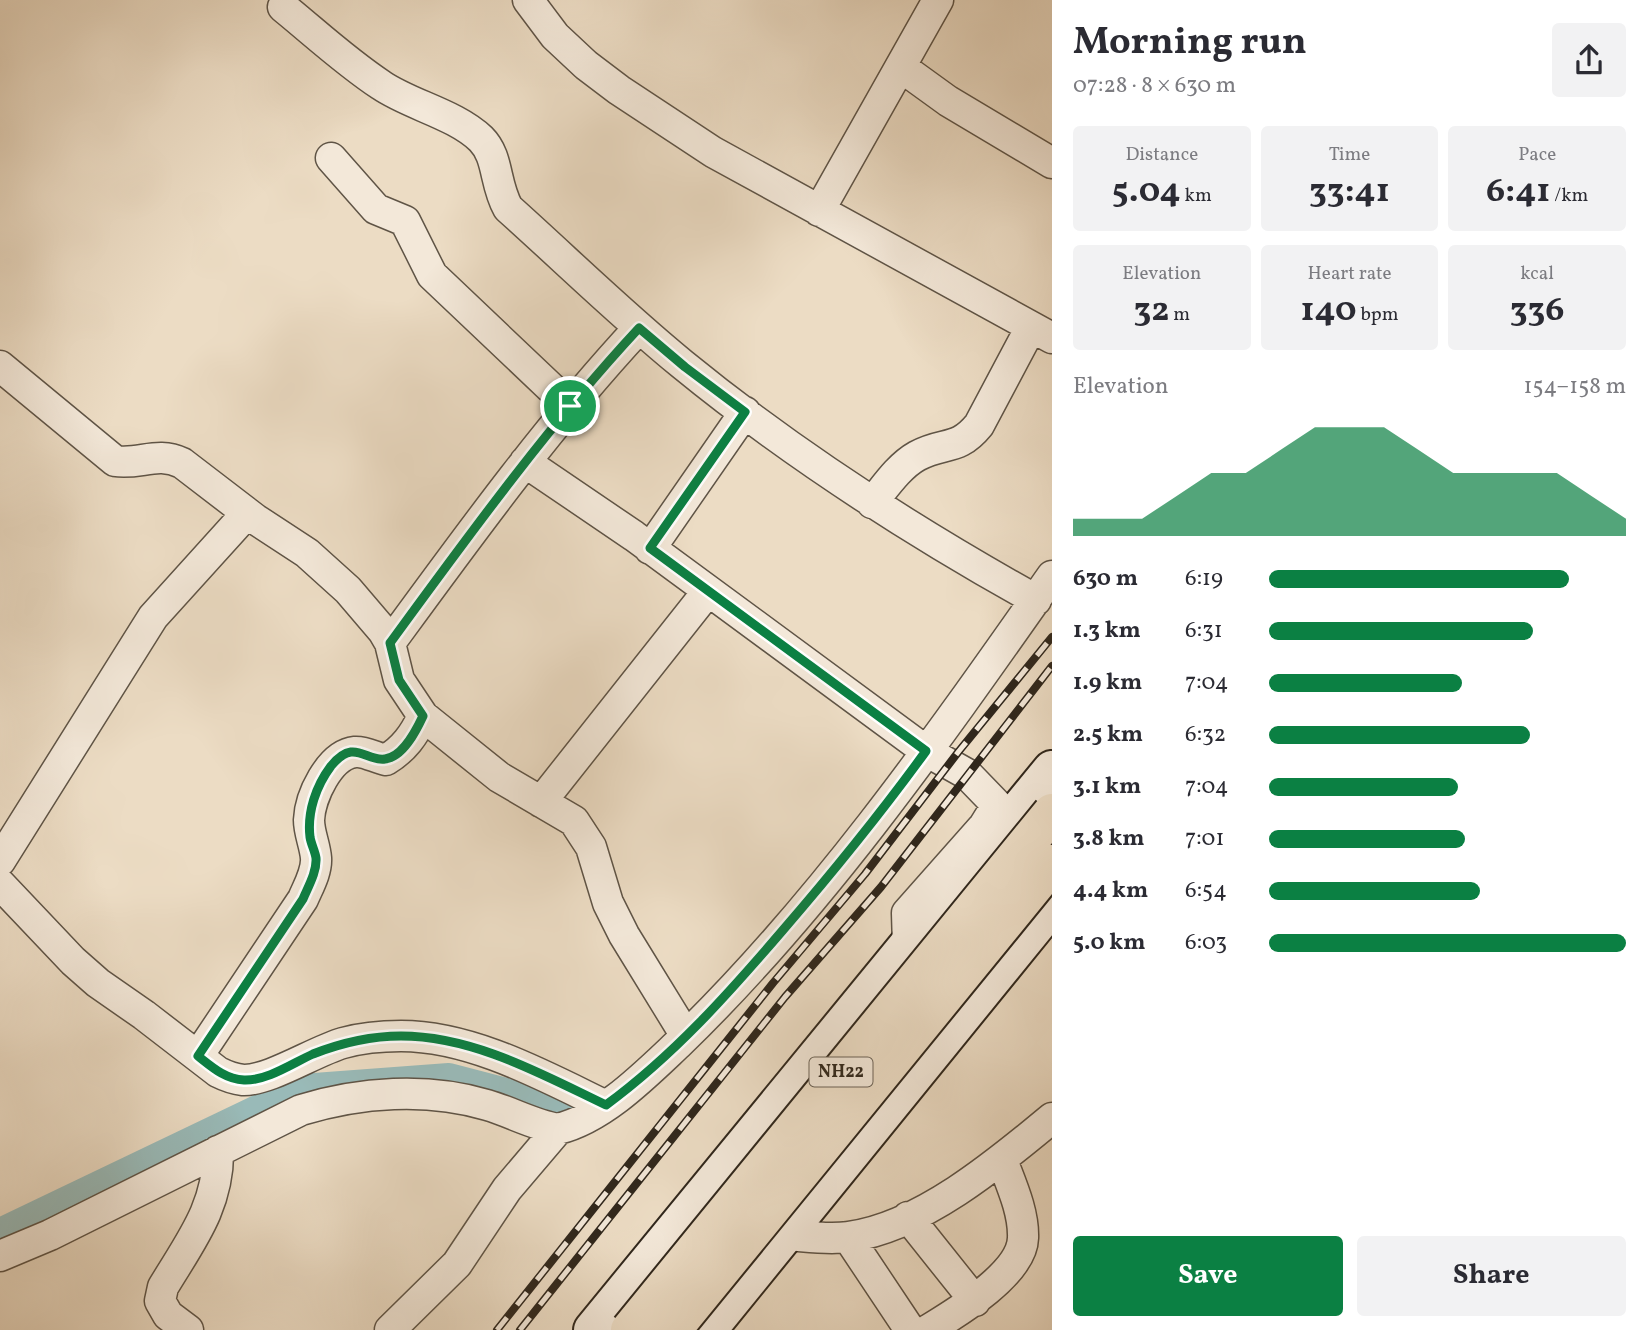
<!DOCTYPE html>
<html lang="en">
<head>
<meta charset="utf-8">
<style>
  body { margin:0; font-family:Vollkorn,serif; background:#f2f2f3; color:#2b2b33; height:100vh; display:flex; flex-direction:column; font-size:26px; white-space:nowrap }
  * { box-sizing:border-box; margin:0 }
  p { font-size:23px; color:#7c7c81 }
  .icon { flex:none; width:38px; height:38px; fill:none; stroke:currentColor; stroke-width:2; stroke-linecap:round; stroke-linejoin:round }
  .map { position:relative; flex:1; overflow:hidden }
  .side { display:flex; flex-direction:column; background:#fff; width:595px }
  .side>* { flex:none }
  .pin { position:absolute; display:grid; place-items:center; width:60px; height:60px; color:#fff; margin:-30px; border:4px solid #fff; border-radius:50%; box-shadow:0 2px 7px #0007 }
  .round { display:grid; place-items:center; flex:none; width:74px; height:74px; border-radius:7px; background:#f2f2f3 }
  .summary { display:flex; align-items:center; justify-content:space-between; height:119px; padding:0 21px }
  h1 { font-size:38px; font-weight:700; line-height:52px }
  .metrics { display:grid; grid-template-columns:repeat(3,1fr); gap:10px; height:119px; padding:7px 21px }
  .metrics div { display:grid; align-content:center; border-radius:7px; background:#f2f2f3; text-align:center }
  .metrics b { font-size:35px; font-weight:700 }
  .metrics small { font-size:19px; font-weight:400 }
  .metrics p { font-size:19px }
  .chart { height:196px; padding:14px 21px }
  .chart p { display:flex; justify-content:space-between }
  .chart svg { width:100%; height:126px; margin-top:7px; fill:#0b8043; opacity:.7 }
  .button { display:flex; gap:14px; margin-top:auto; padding:14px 21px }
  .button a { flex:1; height:80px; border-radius:7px; background:#0b8043; color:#fff; font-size:28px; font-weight:700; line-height:80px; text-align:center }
  .button a+a { background:#f2f2f3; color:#2b2b33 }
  ul { padding:0 21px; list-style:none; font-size:23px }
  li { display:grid; grid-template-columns:112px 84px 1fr; align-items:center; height:52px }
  li i { height:18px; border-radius:9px; background:#0b8043 }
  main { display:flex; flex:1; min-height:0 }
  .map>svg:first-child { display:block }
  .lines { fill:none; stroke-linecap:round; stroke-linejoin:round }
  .canal { stroke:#99bab8; stroke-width:28 }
  .street-casing { stroke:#5f5446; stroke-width:33 }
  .secondary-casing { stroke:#30271c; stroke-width:42 }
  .street { stroke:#f3e8d9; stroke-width:30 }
  .secondary { stroke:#f3e8d9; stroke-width:38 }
  .rail-casing { stroke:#30271c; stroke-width:8 }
  .rail { stroke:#f3e8d9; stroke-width:5; stroke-dasharray:16; stroke-linecap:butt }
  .highway-bridge-casing { stroke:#30271c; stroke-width:42; stroke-linecap:butt }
  .highway-bridge { stroke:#ecdcc4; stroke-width:38 }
  .route-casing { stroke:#fff; stroke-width:14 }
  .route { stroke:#0b8043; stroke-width:9 }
  .labels { text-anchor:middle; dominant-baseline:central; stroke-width:6; stroke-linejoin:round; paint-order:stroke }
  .shield { fill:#f3e8d9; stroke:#6a6155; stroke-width:2 }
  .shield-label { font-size:18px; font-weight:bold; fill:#30271c }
</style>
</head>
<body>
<main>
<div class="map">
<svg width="1052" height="1330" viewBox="0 0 1052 1330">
  <rect width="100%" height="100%" fill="#ecdcc4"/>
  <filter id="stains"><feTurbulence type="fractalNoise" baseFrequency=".00286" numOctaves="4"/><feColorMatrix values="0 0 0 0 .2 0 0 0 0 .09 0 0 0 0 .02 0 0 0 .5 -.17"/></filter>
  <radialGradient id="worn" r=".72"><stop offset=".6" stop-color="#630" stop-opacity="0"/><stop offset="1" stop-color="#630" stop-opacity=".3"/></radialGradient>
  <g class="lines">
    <!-- canal -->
    <path class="canal" d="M0,1232L301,1088L449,1077L567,1108"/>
    <!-- street casing -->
    <g class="street-casing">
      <path id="street" d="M528,0L555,36L586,65L619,90L713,152L1052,338
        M283,7C315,33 346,62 381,85C410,105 455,114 481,139C499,157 494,183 508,208C566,260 622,315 682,364C792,454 912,531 1036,600
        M901,67L948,101L1052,163
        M331,158L376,209L405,221L432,275L570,406
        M819,211L938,0
        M0,366L115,461C140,465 157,451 182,463L255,519L307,553L348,590L383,631L390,643L399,680L423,716L499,777L574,821L591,847L608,903L624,935L686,1036
        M525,462L634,536L926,751L967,774L997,805L984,826L907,913L908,946L915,952
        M872,503C885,487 899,466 917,456C944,441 957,452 979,425L1031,327
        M650,549L745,412
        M390,643C469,535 548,426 639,328
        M541,802L708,591
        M0,861L153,617L247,513
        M0,884L73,961L98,983L144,1015L218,1072C226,1076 234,1079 243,1080C269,1081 315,1051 343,1043C361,1038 382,1036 401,1036C472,1036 544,1076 606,1106
        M198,1056L303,899C308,887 317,872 316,858C315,845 309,833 309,820C310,797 329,755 355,752C365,751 376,758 386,760C404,749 414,735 423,716
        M908,1217L975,1301
        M783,1235C804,1236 827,1240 848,1237C920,1228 998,1163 1052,1118
        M848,1237L910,1330
        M0,1256L50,1235L301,1110C360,1092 427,1087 487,1105C511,1112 534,1125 558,1129C603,1118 645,1075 678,1044C820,907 938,738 1052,576
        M188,1330L168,1315L160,1301L163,1287C190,1242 219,1206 218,1151
        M390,1330L457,1264L507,1189L558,1129
        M928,1330C956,1313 1022,1274 1023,1238C1024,1212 1011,1184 1002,1160"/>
    </g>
    <!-- secondary casing -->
    <g class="secondary-casing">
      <path id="secondary" d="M593,1330L1052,770
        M707,1330L1052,905"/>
    </g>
    <!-- street -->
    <use href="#street" class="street"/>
    <!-- secondary -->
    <use href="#secondary" class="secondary"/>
    <!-- rail casing -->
    <g class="rail-casing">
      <path id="rail" d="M497,1330L773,983L865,874L959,751L1052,637
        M520,1330L785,997L881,887L1052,666"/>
    </g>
    <!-- rail -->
    <use href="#rail" class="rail"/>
    <!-- highway-bridge casing -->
    <g class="highway-bridge-casing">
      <path id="highway-bridge" d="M630,1330L1052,813
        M672,1330L1052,864"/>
    </g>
    <!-- highway-bridge -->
    <use href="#highway-bridge" class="highway-bridge"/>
  </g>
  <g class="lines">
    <!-- route casing -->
    <g class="route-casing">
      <path id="route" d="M639,328L685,367L745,412L650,548L926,751C881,813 833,872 783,930C729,993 674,1055 606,1105C543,1075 474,1036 401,1036C371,1036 341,1043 313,1054C293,1063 267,1081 244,1080C225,1079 212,1067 198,1056L303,899C308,887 317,872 316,858C315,851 311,844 310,837C307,812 316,786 331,766C355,737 365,762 385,759C403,757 416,731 423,716L399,680L390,643C469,535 548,426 639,328Z"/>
    </g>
    <!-- route -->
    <use href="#route" class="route"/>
  </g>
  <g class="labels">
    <!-- shield labels -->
    <rect class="shield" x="809.5" y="1057.5" width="63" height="29" rx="5"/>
    <g class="shield-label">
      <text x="841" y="1072">NH22</text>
    </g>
  </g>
  <rect width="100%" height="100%" filter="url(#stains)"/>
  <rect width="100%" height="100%" fill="url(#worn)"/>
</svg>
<div class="pin" style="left:570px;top:406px;background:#1e9e55"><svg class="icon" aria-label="arrive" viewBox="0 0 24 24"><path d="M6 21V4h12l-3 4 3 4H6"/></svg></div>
</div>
<section class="side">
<div class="summary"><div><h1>Morning run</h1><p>07:28 · 8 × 630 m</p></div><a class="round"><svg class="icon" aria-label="share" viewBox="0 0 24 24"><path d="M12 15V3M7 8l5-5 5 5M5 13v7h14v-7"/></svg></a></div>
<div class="metrics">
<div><p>Distance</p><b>5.04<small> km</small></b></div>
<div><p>Time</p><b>33:41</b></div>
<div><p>Pace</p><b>6:41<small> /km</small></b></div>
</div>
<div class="metrics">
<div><p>Elevation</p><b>32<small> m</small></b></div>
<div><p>Heart rate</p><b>140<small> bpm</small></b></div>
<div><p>kcal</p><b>336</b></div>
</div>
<div class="chart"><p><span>Elevation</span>154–158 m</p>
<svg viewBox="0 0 160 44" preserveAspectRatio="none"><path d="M0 44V38L10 38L20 38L30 30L40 22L50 22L60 14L70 6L80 6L90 6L100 14L110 22L120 22L130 22L140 22L150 30L160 38V44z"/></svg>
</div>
<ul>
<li><b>630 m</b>6:19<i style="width:84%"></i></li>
<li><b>1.3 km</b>6:31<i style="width:74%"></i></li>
<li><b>1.9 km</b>7:04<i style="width:54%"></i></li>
<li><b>2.5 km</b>6:32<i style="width:73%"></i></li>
<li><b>3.1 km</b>7:04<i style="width:53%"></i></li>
<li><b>3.8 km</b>7:01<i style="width:55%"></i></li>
<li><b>4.4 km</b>6:54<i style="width:59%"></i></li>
<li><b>5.0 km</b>6:03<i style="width:100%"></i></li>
</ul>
<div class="button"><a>Save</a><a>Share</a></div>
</section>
</main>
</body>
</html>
